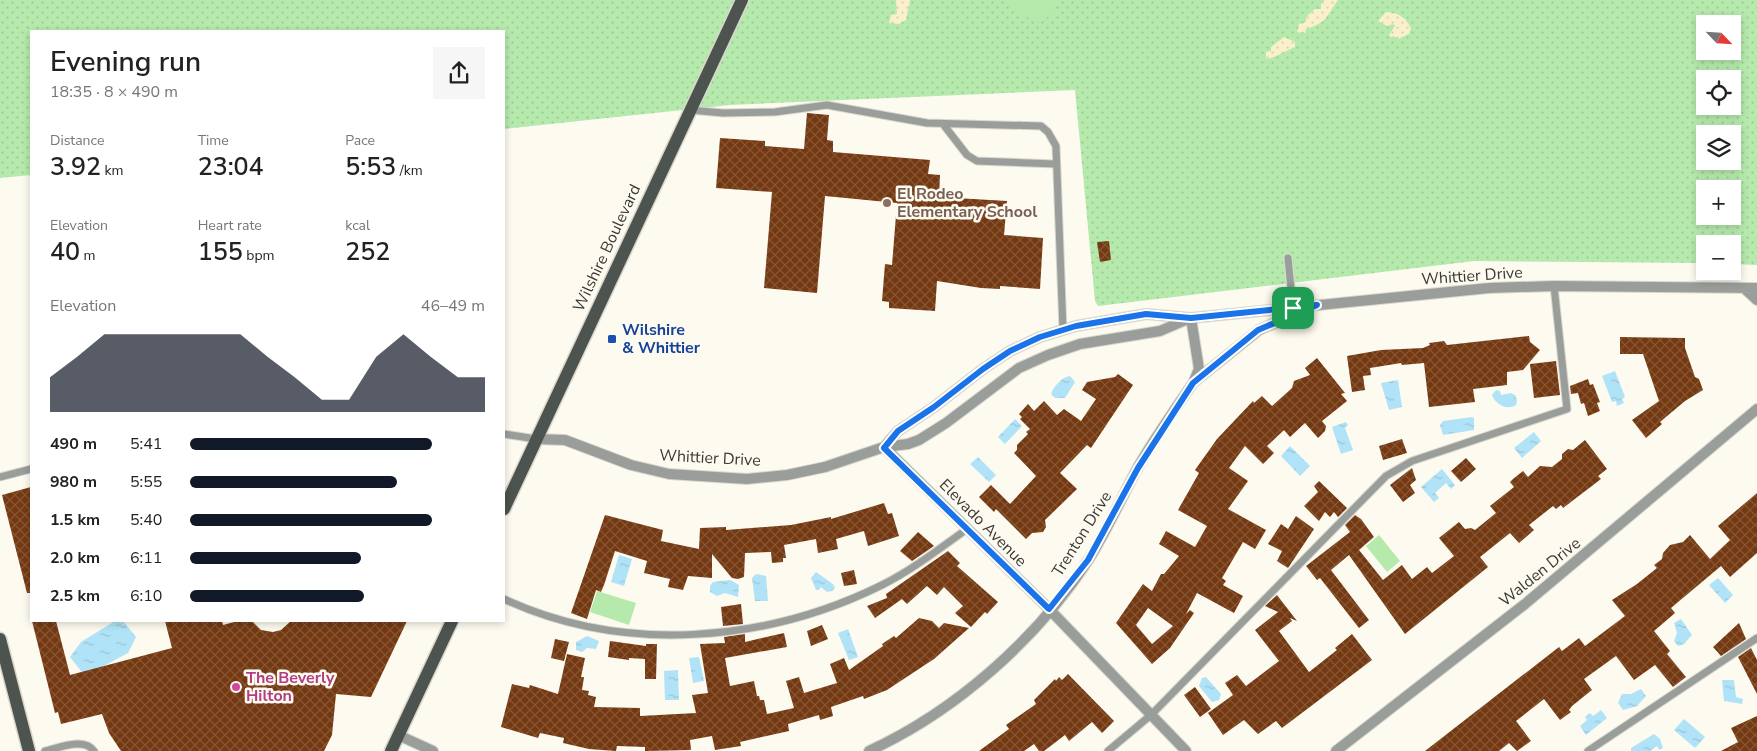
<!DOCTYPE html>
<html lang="en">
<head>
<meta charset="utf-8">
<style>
  body { margin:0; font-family:"Nunito Sans",sans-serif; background:#f6f6f6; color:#222; height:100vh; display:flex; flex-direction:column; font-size:19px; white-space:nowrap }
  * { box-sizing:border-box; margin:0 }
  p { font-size:16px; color:#767676 }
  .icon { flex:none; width:28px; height:28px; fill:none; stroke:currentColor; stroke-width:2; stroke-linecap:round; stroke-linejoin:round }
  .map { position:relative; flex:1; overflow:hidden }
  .panel { position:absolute; left:30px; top:30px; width:475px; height:592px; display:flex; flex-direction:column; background:#fff; border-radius:0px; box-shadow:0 2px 8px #0003 }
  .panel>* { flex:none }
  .needle { width:32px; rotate:115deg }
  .tools { position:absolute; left:1696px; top:15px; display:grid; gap:10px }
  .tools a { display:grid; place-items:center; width:45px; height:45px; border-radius:0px; background:#fff; box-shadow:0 2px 8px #0003; font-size:25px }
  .pin { position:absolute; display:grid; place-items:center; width:42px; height:42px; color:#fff; margin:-21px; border-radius:10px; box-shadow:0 2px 8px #0006 }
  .round { display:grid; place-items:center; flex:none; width:52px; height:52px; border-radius:0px; background:#f6f6f6 }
  .head { display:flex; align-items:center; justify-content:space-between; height:85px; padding:0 20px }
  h1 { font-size:28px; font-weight:600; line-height:38px }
  .stats { display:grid; grid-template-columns:repeat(3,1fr); gap:8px; height:85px; padding:5px 20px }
  .stats div { display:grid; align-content:center }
  .stats b { font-size:25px; font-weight:600 }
  .stats small { font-size:14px; font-weight:400 }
  .stats p { font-size:14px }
  .chart { height:140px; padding:10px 20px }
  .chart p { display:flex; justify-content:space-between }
  .chart svg { width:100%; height:90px; margin-top:5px; fill:#111827; opacity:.7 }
  ul { padding:0 20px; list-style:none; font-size:16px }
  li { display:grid; grid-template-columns:80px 60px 1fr; align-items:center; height:38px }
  li i { height:12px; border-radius:6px; background:#111827 }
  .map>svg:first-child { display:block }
  .grass { fill:url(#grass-dots); fill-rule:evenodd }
  .sand { fill:url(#sand-dots) }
  .pitch { fill:#b6eaad }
  .water { fill:url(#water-ripples) }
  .building { fill:url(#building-cross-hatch); fill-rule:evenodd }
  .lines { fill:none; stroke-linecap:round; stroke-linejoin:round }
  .lane-casing { stroke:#dad7ce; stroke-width:9 }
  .street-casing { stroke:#dad7ce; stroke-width:12 }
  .primary-casing { stroke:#dad7ce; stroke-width:15 }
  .lane { stroke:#9a9e9b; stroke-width:7 }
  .street { stroke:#9a9e9b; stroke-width:10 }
  .primary { stroke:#4d544f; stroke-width:12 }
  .route-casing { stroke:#fff; stroke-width:10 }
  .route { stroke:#1a73e8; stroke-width:6 }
  .education-dot { fill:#8d6e63; stroke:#fdfaef; stroke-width:2 }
  .transit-dot { fill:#1a4fb4; stroke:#fdfaef; stroke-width:2 }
  .hotel-dot { fill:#d1479c; stroke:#fdfaef; stroke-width:2 }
  .labels { text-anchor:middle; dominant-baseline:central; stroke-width:5; stroke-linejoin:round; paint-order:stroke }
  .education-label { font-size:16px; font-weight:bold; fill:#785e54; stroke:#fdfaef; text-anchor:start }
  .street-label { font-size:16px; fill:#3c3a36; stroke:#fdfaef }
  .transit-label { font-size:16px; font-weight:bold; fill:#164399; stroke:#fdfaef; text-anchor:start }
  .hotel-label { font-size:16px; font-weight:bold; fill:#b23c85; stroke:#fdfaef; text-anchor:start }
</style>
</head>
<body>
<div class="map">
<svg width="1757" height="751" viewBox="0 0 1757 751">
  <defs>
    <pattern id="grass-dots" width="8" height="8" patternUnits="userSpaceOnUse" patternTransform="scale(1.25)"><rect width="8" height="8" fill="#b6eaad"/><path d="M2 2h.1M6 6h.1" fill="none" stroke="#9dc995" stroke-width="1.8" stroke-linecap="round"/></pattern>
    <pattern id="sand-dots" width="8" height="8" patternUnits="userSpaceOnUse" patternTransform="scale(1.25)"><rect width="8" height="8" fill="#faf0cb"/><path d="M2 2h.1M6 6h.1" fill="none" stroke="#d7cfaf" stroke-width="1.8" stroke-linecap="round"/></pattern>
    <pattern id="water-ripples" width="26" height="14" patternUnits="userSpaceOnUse" patternTransform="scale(1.25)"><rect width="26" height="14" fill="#b0e3f7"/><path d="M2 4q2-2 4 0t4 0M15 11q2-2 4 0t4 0" fill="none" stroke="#98c4d4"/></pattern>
    <pattern id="building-cross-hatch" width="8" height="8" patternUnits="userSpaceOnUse" patternTransform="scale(1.25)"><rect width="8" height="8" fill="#753911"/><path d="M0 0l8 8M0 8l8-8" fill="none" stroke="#855535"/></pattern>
  </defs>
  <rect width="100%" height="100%" fill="#fdfaef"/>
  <!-- grass -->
  <path class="grass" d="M0,0H1757V265L1733,264L1732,244H1705V263L1474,261L1098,306L1095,301L1075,90L730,105L504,129V31H31V175L0,178ZM1705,24H1732V51H1705ZM1705,79H1732V106H1705ZM1705,134H1732V161H1705ZM1705,189H1732V216H1705Z"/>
  <!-- sand -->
  <path class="sand" d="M896,0H910L906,20L899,24L889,23L891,15L897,14Z
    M1325,0H1338C1325,18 1328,22 1306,29L1305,33L1297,32L1299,24L1306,22V17L1315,9H1321V3Z
    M1386,12C1399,13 1404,16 1411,28L1409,34L1398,39L1394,36L1391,37L1389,35L1395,26L1393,24L1387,26L1378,21Z
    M1284,37L1295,42V47C1284,51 1276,58 1266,59V52L1271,51V47Z"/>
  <!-- pitch -->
  <path class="pitch" d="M1007,0H1057L1054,12L1050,16C1034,24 1016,15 1007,0Z
    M1379,535L1400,561L1387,572L1366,546Z
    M597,591L636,603L629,625L590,612Z"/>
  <!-- water -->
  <path class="water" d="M1615,371L1625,397L1622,399L1624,403L1617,406L1616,401L1612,402L1602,376Z
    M1070,376L1075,382L1065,398H1055L1051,394C1054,386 1062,377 1070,376Z
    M1398,380L1402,407L1389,410L1381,383Z
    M1496,390L1500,391L1501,395L1511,393L1515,395L1517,400L1516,405C1507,411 1495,404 1492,395Z
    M1472,417L1474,418V430L1443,435L1440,425L1443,421Z
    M1015,419L1022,426L1005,444L998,437Z
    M1346,422L1348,425L1345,428L1353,450L1341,454L1332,427Z
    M1534,432L1541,441L1522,458L1514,448Z
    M1290,446L1310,466L1300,476L1281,456Z
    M978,457L996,475L989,482L970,464Z
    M1442,469L1455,485L1451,489L1446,483L1435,493L1439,498L1434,502L1421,487Z
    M619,555L632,559L624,586L611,582Z
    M816,572L833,584L835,588L832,591L827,592L821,587L819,590H816L811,578Z
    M756,574L766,576L768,601H755L752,578Z
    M1718,578L1733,595L1725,603L1709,585Z
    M730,580L739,585L738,597L725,593L717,596L710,592V586L713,582Z
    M1681,619L1692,635L1684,644L1678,646L1674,641L1677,633L1674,623Z
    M115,621H123L136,637L128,653L85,676L70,657L81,642Z
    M848,629L858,657L849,660L838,633Z
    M587,636L599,641L596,649L587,648L582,652L576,650V642Z
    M699,657L704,681L693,683L689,658Z
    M678,670L679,700H665L664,671Z
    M1206,677L1221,694L1219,700L1212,702L1199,686L1202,678Z
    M1722,680H1734L1736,697L1743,699L1742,704L1724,701Z
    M1641,689L1646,696L1637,706L1623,710L1618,703L1622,694H1631Z
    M1601,710L1607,718L1586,735L1580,726L1587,720L1585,717L1590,713L1593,716Z
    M1684,719L1705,737L1695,748L1674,730Z
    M1654,734L1660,739L1663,748L1659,750L1657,746L1650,751H1631V748Z"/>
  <!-- building -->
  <path class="building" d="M807,113L829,115L827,140L833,141V152L930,160L928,174L940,175L939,197L1007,201L1004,235L1043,238L1040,289L1000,286V289L981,288L937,281L935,311L889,308V302L882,301L885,264L892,265L897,203L825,196L817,293L764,288L772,192L716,188L720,138L765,141V146L804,149Z
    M1109,241L1111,260L1100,262L1097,242Z
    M1529,336L1530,342L1540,350L1523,370L1507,372V385L1473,389L1475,402L1429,407L1424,363L1402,365L1401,363L1370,368L1371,375L1363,376L1365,390L1352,392L1347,356L1381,350L1423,348L1430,345L1429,343L1444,341L1447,345Z
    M1620,337L1685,338V348L1695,377L1699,379L1703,390L1685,401L1660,422L1662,424L1646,438L1632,420L1659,401L1643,354H1620Z
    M1317,358L1345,393L1341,394L1347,401L1322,421L1326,426L1325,431L1318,438L1305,423L1290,437L1284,430L1267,446L1274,453L1263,464L1245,446L1229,468L1248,481L1228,509L1266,530L1255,549L1243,542L1222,578L1226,581L1223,585L1243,596L1234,613L1197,593L1186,614L1190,610L1194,613L1170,648L1152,664L1116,623L1143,584L1152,591L1161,574H1164L1179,556L1159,544L1166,531L1195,547L1207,526L1178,510L1199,473L1195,470L1217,439L1253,401L1254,403L1262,396L1272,406L1292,388L1294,381L1310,375L1305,368ZM1148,608L1173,626L1152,644L1136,625Z
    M1556,361L1560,395L1534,398L1530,364Z
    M1118,374L1133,385L1091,448L1087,445L1060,473L1077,489L1045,520L1046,527L1043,532L1032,533L1026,539L996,509L994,512L979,497L991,485L1010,504L1036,476L1014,453L1017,450V445L1028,434L1026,432L1030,429L1020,419L1022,417L1019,414L1028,404L1034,411L1044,401L1057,415L1064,409L1081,421L1096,399L1082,390L1087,382L1115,377Z
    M1588,379L1590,385L1593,384L1600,402L1597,403L1600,411L1588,416L1584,403L1581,404L1578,393L1571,394L1570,386Z
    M1402,439L1407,453L1383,460L1379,446Z
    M1585,440L1607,469L1598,476L1601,479L1563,508L1561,505L1556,509L1553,506L1529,525L1534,530L1519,543L1510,533L1480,557L1488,567L1405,634L1349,555L1331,570L1369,620L1359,628L1320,578L1317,580L1306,566L1350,532L1345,525L1355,515L1361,519L1374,537L1359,550L1383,580L1402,565L1412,579L1427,567L1432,573L1454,556L1439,538L1459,522L1465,529L1471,528L1475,530L1496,513L1490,506L1514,487L1510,482L1513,479L1523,471L1528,477L1540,466L1552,467L1562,459V454L1568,449L1573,450Z
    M1466,458L1476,469L1461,482L1451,471Z
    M1412,468L1416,480L1410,485L1415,493L1403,502L1390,485Z
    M1319,481L1347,508L1338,517L1334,512L1330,517L1325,512L1319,521L1304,506L1318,492L1314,486Z
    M31,487V593H27L2,495Z
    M1757,493V553L1730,577L1721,566L1671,608L1675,613L1654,631L1670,651L1667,654L1686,677L1673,687L1655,665L1634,680L1616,656L1584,679L1592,690L1572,706L1569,710L1571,712L1560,720L1544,699L1516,721L1531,741L1517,751L1509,743L1499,751H1425L1559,647L1562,651L1579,638L1585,646L1625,616L1612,600L1637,584L1657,568L1654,565L1662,559L1663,553L1670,545L1683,542L1690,535L1710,559L1730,540L1718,526Z
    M884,503L888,514L892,513L899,536L868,546L864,531L836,539L838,549L818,553L816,539L784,545L786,558H783V562L772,563L771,552L745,553L744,577L738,579L732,578L712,554V578L688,576L683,590L668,587L670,579L644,573L647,561L615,551L604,585L601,592L596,590L587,619L571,613L605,515L663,530L661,541L699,549L700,528L726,527V530L791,525L831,517V519Z
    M1296,516L1314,529L1288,568L1277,561L1282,551L1268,544L1281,524L1288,529Z
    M918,532L934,546L912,561L900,551Z
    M948,551L960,563L957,566L998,602L987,614L985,612L971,627L955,613L963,606L944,587L937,595L927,586L907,604L902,599L875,618L867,606L887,598L886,594Z
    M854,570L857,584L844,586L841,573Z
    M1277,595L1297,621L1290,618L1292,621L1279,631L1309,672L1337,650L1335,648L1352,634L1372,660L1282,728L1276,721L1258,734L1244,720L1223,735L1208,713L1233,695L1225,683L1237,675L1246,686L1279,661L1255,630L1278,612L1265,606Z
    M741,604L743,624L723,626L721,607Z
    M919,618L932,621L939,628L944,623L969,628L934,659L887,690L864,699L863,696L831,707L833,716L820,720L819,715L788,724L789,731L740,742L741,746L715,750L712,736L690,740L691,750L645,751V747L617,746L616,751L589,749L563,743L564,738L540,733L538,738L501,727L512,684L529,688L530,685L558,694L567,654L585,658L581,677H584L582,690L589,691L588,695L596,697L594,707L640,708V716L696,713L692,695L708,693L700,644L725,643L724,637L745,634V642L784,633L787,647L725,658L730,686L754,681L757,696H759L760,700H764L767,714L794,708L786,681L799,677L804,693L837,683L830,664L844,658L849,670L883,646L882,644L894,636L896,638Z
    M32,621H56L70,675L172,648L165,621H222L223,625L238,621H252L261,630L273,632L281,630L291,621H407L371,697L336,694L332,735L324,751H121L109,733L102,714L61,724L58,712L55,713Z
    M1739,623L1746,639L1721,656L1713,647Z
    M822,625L828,639L811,646L807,631Z
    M555,639L569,642L564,661L551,658Z
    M610,641L646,646V644H657L656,679H645V659L629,658V660L608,657Z
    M1751,648L1757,660V694L1738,657Z
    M1068,674L1114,721L1102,733L1092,722L1069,741L1065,735L1044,751H1039L1034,744L1024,751H979L1009,729L1006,725L1036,704L1034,700L1055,679L1056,681L1059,677L1062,680Z
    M1195,687L1211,709L1200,717L1184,695Z
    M1757,716V751H1721L1738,742L1731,728Z"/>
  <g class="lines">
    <!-- lane casing -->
    <g class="lane-casing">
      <path id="lane" d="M690,110L723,113L775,112L827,105L927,123L1041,126L1048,132L1056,146L1063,330
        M943,124L967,155L977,161L1056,164
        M1288,258L1293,308
        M504,434L536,439
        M0,477L31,469
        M504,599C623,654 765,643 882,585C912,570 939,549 967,529
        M45,751C59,748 84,737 94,751
        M1108,751L1151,715L1386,476L1412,461L1567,409L1554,286
        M1588,751L1757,638"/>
    </g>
    <!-- street casing -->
    <g class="street-casing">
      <path id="street" d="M1744,288L1757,300
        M1194,382L1259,330L1306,309
        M536,439L565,440L631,465L669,474L747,479L787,475L825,467L884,447L908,444L919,440L946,423L1019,368L1048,355L1080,344L1160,331L1188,319
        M884,447L898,431L934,407L983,369L1010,351L1040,337L1076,326L1146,314L1191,318L1489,288L1554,286L1757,288
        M884,447L1049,609L1186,751
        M398,735L433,751
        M869,751C956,711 1037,639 1089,559C1107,530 1121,499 1137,469C1154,439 1174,411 1193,383L1199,369L1191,318
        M1336,751L1525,604L1757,409"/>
    </g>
    <!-- primary casing -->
    <g class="primary-casing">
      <path id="primary" d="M504,509L742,0
        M0,639L29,751
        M391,751L452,621"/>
    </g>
    <!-- lane -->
    <use href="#lane" class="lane"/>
    <!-- street -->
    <use href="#street" class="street"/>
    <!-- primary -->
    <use href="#primary" class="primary"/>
  </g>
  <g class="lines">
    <!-- route casing -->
    <g class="route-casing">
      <path id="route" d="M1317,305L1258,330L1193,383L1138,468L1088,560L1049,609L884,448L898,431L934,407L983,369L1010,351L1040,337L1076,326L1146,314L1191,318Z"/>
    </g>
    <!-- route -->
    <use href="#route" class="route"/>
  </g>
  <!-- markers -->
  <circle class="education-dot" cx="887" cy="203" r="5"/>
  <rect class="transit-dot" x="607" y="334" width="10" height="10" rx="2.5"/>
  <circle class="hotel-dot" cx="236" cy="687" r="5"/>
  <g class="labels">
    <!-- education labels -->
    <g class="education-label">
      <text x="897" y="194">El Rodeo<tspan x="897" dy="18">Elementary School</tspan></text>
    </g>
    <!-- street labels -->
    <g class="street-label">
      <text transform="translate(607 248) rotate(-65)">Wilshire Boulevard</text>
      <text transform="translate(1472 276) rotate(-4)">Whittier Drive</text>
      <text transform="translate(710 458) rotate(3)">Whittier Drive</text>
      <text transform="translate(983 523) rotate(45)">Elevado Avenue</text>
      <text transform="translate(1082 534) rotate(-58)">Trenton Drive</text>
      <text transform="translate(1540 572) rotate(-39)">Walden Drive</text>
    </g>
    <!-- transit labels -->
    <g class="transit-label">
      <text x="622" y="330">Wilshire<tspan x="622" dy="18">&amp; Whittier</tspan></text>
    </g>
    <!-- hotel labels -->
    <g class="hotel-label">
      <text x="246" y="678">The Beverly<tspan x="246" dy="18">Hilton</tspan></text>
    </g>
  </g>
</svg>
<div class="tools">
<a><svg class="needle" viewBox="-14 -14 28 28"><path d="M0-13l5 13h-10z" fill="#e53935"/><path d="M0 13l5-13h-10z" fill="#767676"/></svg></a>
<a><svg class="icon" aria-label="locate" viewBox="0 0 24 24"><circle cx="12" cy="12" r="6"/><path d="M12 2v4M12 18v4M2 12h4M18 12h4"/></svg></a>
<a><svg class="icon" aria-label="layers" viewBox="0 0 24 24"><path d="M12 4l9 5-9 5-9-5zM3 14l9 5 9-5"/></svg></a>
<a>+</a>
<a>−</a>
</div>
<div class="pin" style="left:1293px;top:308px;background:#1e9e55"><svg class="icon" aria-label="arrive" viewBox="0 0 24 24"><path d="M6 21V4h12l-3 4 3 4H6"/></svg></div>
<section class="panel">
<div class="head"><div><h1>Evening run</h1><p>18:35 · 8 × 490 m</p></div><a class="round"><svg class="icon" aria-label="share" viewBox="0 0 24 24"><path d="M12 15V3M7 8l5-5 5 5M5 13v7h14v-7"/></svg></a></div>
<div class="stats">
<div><p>Distance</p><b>3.92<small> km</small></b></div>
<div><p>Time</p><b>23:04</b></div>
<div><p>Pace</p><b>5:53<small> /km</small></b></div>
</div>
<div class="stats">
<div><p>Elevation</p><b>40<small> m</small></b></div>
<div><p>Heart rate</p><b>155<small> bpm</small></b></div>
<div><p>kcal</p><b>252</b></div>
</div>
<div class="chart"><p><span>Elevation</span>46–49 m</p>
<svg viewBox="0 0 160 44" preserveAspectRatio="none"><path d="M0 44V27L10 17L20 6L30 6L40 6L50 6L60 6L70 6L80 17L90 27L100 38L110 38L120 17L130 6L140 17L150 27L160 27V44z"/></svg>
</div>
<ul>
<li><b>490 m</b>5:41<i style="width:82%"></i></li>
<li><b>980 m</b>5:55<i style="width:70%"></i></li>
<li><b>1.5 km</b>5:40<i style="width:82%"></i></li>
<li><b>2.0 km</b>6:11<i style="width:58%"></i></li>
<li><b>2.5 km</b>6:10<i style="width:59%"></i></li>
</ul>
</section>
</div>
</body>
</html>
